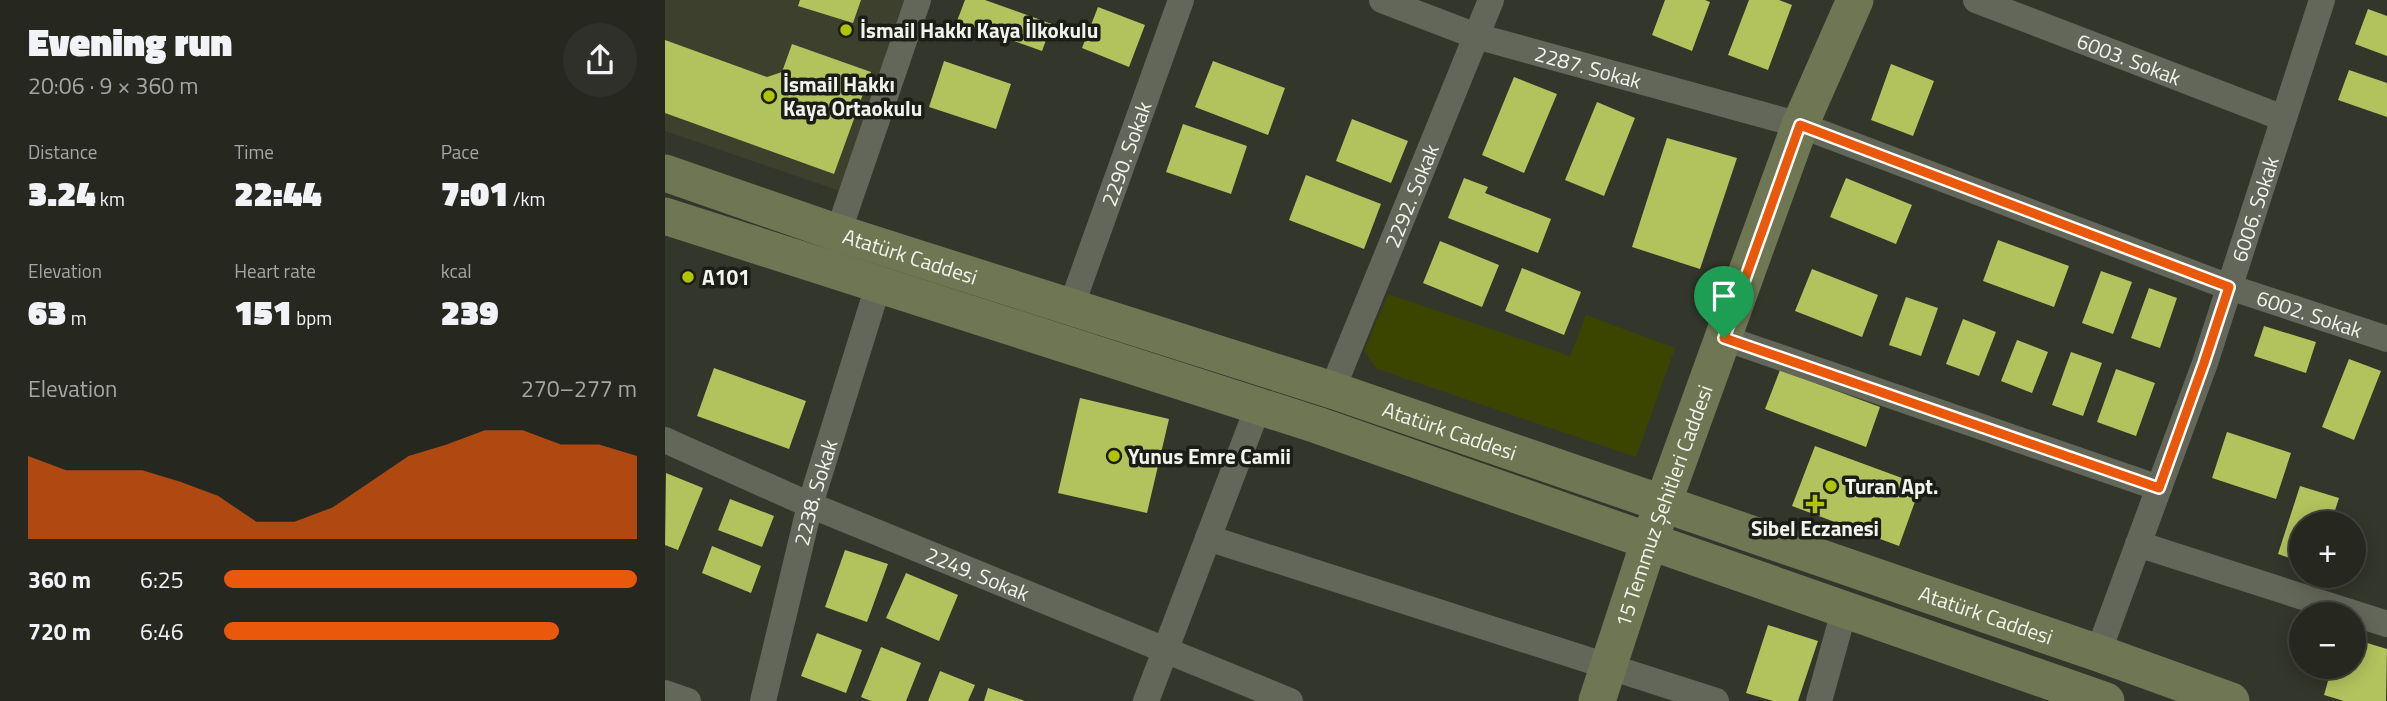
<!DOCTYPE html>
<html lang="en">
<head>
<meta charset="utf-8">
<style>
  body { margin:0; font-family:"Titillium Web",sans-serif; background:#2e3029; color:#f1f3f6; height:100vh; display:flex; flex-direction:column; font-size:26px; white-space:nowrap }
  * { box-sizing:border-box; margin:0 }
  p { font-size:23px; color:#a4a6a5 }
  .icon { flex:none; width:38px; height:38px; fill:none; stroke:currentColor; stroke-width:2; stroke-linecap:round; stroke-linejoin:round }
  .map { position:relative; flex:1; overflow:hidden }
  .panel { display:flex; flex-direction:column; background:#262820; width:665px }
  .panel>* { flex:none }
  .fabs { position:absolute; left:1624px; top:511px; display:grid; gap:14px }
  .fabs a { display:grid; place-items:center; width:77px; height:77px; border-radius:50%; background:#262820; box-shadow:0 4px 18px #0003,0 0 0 2px #42443e; font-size:35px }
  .pin { position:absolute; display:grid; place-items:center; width:60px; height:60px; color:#fff; margin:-72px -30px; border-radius:50% 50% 50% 0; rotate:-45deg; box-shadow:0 0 7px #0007 }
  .pin .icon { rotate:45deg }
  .round { display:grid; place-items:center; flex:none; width:74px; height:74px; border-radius:37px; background:#2e3029 }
  .summary { display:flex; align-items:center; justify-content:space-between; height:119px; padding:0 28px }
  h1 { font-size:38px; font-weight:800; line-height:52px }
  .metrics { display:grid; grid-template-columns:repeat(3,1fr); gap:10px; height:119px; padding:7px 28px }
  .metrics div { display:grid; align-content:center }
  .metrics b { font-size:35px; font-weight:800 }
  .metrics small { font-size:19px; font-weight:400 }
  .metrics p { font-size:19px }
  .chart { height:196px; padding:14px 28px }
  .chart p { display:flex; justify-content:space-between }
  .chart svg { width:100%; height:126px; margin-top:7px; fill:#ea580c; opacity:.7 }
  ul { padding:0 28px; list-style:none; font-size:23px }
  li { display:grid; grid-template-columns:112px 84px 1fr; align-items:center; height:52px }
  li i { height:18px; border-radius:9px; background:#ea580c }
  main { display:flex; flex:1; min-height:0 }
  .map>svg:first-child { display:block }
  .built { fill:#3c402d }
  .green { fill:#3c4500 }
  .building { fill:#b2c35d }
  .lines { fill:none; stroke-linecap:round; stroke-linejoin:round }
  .minor { stroke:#636759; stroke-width:26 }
  .secondary { stroke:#6f7653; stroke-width:37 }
  .route-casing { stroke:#fff; stroke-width:14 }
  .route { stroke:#ea580c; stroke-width:9 }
  .poi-dot { fill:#afc504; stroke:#1b1d17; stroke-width:2.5 }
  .labels { text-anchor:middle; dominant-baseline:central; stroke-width:7; stroke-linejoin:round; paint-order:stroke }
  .poi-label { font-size:21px; font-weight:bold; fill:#f2f4ec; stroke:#1b1d17; text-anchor:start }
  .street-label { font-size:21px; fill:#f2f4ec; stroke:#1b1d17 }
</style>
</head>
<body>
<main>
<section class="panel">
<div class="summary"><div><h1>Evening run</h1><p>20:06 · 9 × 360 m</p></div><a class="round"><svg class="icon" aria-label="share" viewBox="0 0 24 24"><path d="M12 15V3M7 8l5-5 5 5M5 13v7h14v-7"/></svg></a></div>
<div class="metrics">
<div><p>Distance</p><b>3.24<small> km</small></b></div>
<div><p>Time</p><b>22:44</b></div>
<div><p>Pace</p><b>7:01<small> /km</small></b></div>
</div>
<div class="metrics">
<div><p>Elevation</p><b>63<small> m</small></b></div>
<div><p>Heart rate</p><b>151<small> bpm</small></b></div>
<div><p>kcal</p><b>239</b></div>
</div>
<div class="chart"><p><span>Elevation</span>270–277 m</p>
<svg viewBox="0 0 160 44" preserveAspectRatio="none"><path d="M0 44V15L10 20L20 20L30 20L40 24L50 29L60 38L70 38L80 33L90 24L100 15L110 11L120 6L130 6L140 11L150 11L160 15V44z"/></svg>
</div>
<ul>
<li><b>360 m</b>6:25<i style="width:100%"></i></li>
<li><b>720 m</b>6:46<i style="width:81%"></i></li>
</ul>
</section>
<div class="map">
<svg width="1722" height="701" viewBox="0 0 1722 701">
  <rect width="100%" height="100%" fill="#33362a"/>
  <!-- built -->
  <path class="built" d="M0,0H242L175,191L0,131Z"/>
  <!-- green -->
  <path class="green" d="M723,294L905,356L921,315L1010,348L971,457L712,369L699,351Z"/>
  <!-- building -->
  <path class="building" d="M135,0H196L188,23L133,6Z
    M300,0H320L387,24L377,51L292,21Z
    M1000,0H1040L1045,2L1027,51L987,35Z
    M1084,0H1114L1127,5L1103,70L1063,55Z
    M433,7L480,25L464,67L417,48Z
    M1703,9L1722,16V56L1690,44Z
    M0,40L102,77L117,72L127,44L206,72L169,174L0,113Z
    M279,61L346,84L331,129L264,107Z
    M548,61L620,88L603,135L530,107Z
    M1226,64L1269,81L1248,136L1206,120Z
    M1684,70L1722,83V117L1673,100Z
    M849,77L892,94L859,173L817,155Z
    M932,102L970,118L939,196L900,180Z
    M687,119L743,141L726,183L671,161Z
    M518,124L582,146L566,194L501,172Z
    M1002,138L1072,158L1035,269L967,247Z
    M641,175L716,204L699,249L624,220Z
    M799,178L823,187L820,193L886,219L873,253L783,218Z
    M1181,178L1247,205L1231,244L1165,217Z
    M1333,240L1404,266L1389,307L1318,281Z
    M775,241L834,265L817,307L758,283Z
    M857,268L916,292L899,335L840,311Z
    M1147,269L1213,295L1197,337L1130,311Z
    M1436,271L1467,282L1448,334L1417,323Z
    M1484,288L1512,298L1495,348L1466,338Z
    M1241,297L1273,308L1256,356L1224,345Z
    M1298,319L1331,332L1314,376L1281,364Z
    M1599,326L1651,342L1641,373L1589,356Z
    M1352,340L1383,352L1367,393L1336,381Z
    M1406,352L1437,363L1418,416L1387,405Z
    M1684,359L1716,371L1689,440L1657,427Z
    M49,368L141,401L124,449L32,416Z
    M1451,369L1490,383L1471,436L1432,422Z
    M1115,370L1215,407L1201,447L1100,409Z
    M415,398L504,419L482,513L393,493Z
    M1562,432L1626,453L1611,499L1547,478Z
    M1150,446L1256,485L1234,546L1127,506Z
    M1,473L38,488L13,550L0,545Z
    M1635,486L1674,498L1666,523H1636V562L1613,554Z
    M65,499L109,516L97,547L53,530Z
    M47,546L96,566L86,593L37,573Z
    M180,550L223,564L202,622L160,607Z
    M241,573L293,595L274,641L221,618Z
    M1103,625L1153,641L1133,701H1108L1081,693Z
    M152,633L197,650L181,693L136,676Z
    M1689,639L1722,649L1721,701H1679L1659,695L1667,667H1689Z
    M216,647L256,663L241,701H206L196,697Z
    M275,671L310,685L303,701H263Z
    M323,688L360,701H319Z"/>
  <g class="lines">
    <!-- minor -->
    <g class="minor">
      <path id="s1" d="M717,0L811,36L1135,125L1564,287L1722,339"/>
      <path id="s2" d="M1311,0L1618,118"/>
      <path d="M173,233L253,0"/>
      <path id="s3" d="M406,307L516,0"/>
      <path d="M1059,338L1494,488"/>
      <path id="s4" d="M667,390L826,0"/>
      <path id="s5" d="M0,440L145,505L625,701"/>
      <path d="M543,538L1051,701"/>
      <path d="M1473,544L1722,624"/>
      <path id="s6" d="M1433,653L1540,363L1657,0"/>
      <path d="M0,693L23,701"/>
      <path id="s7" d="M98,701L145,505L213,286"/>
      <path d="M481,701L593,407"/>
      <path d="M1154,701L1179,611"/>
    </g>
    <!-- secondary -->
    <g class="secondary">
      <path id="s8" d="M0,173L173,233L667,390L1433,653L1566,701"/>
      <path d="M0,216L652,425L1441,701"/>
      <path id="s9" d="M932,701L984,542L1135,125L1190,0"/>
    </g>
  </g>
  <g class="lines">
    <!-- route casing -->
    <g class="route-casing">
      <path id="route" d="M1135,125L1564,287L1539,363L1494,488L1059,338Z"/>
    </g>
    <!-- route -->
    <use href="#route" class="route"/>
  </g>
  <!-- markers -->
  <g class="poi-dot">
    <circle cx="181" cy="30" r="7"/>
    <circle cx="104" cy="96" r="7"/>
    <circle cx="23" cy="277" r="7"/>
    <circle cx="449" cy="456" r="7"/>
    <circle cx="1166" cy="486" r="7"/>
    <path d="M1146.5 493.5h7v7h7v7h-7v7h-7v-7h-7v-7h7z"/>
  </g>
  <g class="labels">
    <!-- poi labels -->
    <g class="poi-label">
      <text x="195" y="30">İsmail Hakkı Kaya İlkokulu</text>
      <text x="118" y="84">İsmail Hakkı<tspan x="118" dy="24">Kaya Ortaokulu</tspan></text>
      <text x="37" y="277">A101</text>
      <text x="463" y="456">Yunus Emre Camii</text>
      <text x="1180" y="486">Turan Apt.</text>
      <text x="1150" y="528" text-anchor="middle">Sibel Eczanesi</text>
    </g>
    <!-- street labels -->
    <g class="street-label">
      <text stroke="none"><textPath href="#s2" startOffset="164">6003. Sokak</textPath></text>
      <text stroke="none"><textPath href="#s1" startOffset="217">2287. Sokak</textPath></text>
      <text stroke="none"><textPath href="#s3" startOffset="163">2290. Sokak</textPath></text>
      <text stroke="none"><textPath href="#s4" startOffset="210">2292. Sokak</textPath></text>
      <text stroke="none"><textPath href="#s6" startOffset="471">6006. Sokak</textPath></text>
      <text stroke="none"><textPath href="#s8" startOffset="259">Atatürk Caddesi</textPath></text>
      <text stroke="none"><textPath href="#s1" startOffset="980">6002. Sokak</textPath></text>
      <text stroke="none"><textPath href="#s8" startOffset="826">Atatürk Caddesi</textPath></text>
      <text stroke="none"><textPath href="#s7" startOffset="215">2238. Sokak</textPath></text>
      <text stroke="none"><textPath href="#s9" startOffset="206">15 Temmuz Şehitleri Caddesi</textPath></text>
      <text stroke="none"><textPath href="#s5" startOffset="340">2249. Sokak</textPath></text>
      <text stroke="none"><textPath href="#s8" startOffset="1393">Atatürk Caddesi</textPath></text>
    </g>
  </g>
</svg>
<div class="fabs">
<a>+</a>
<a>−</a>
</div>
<div class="pin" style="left:1059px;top:338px;background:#1e9e55"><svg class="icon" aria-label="arrive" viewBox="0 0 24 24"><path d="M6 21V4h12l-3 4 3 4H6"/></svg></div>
</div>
</main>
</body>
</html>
